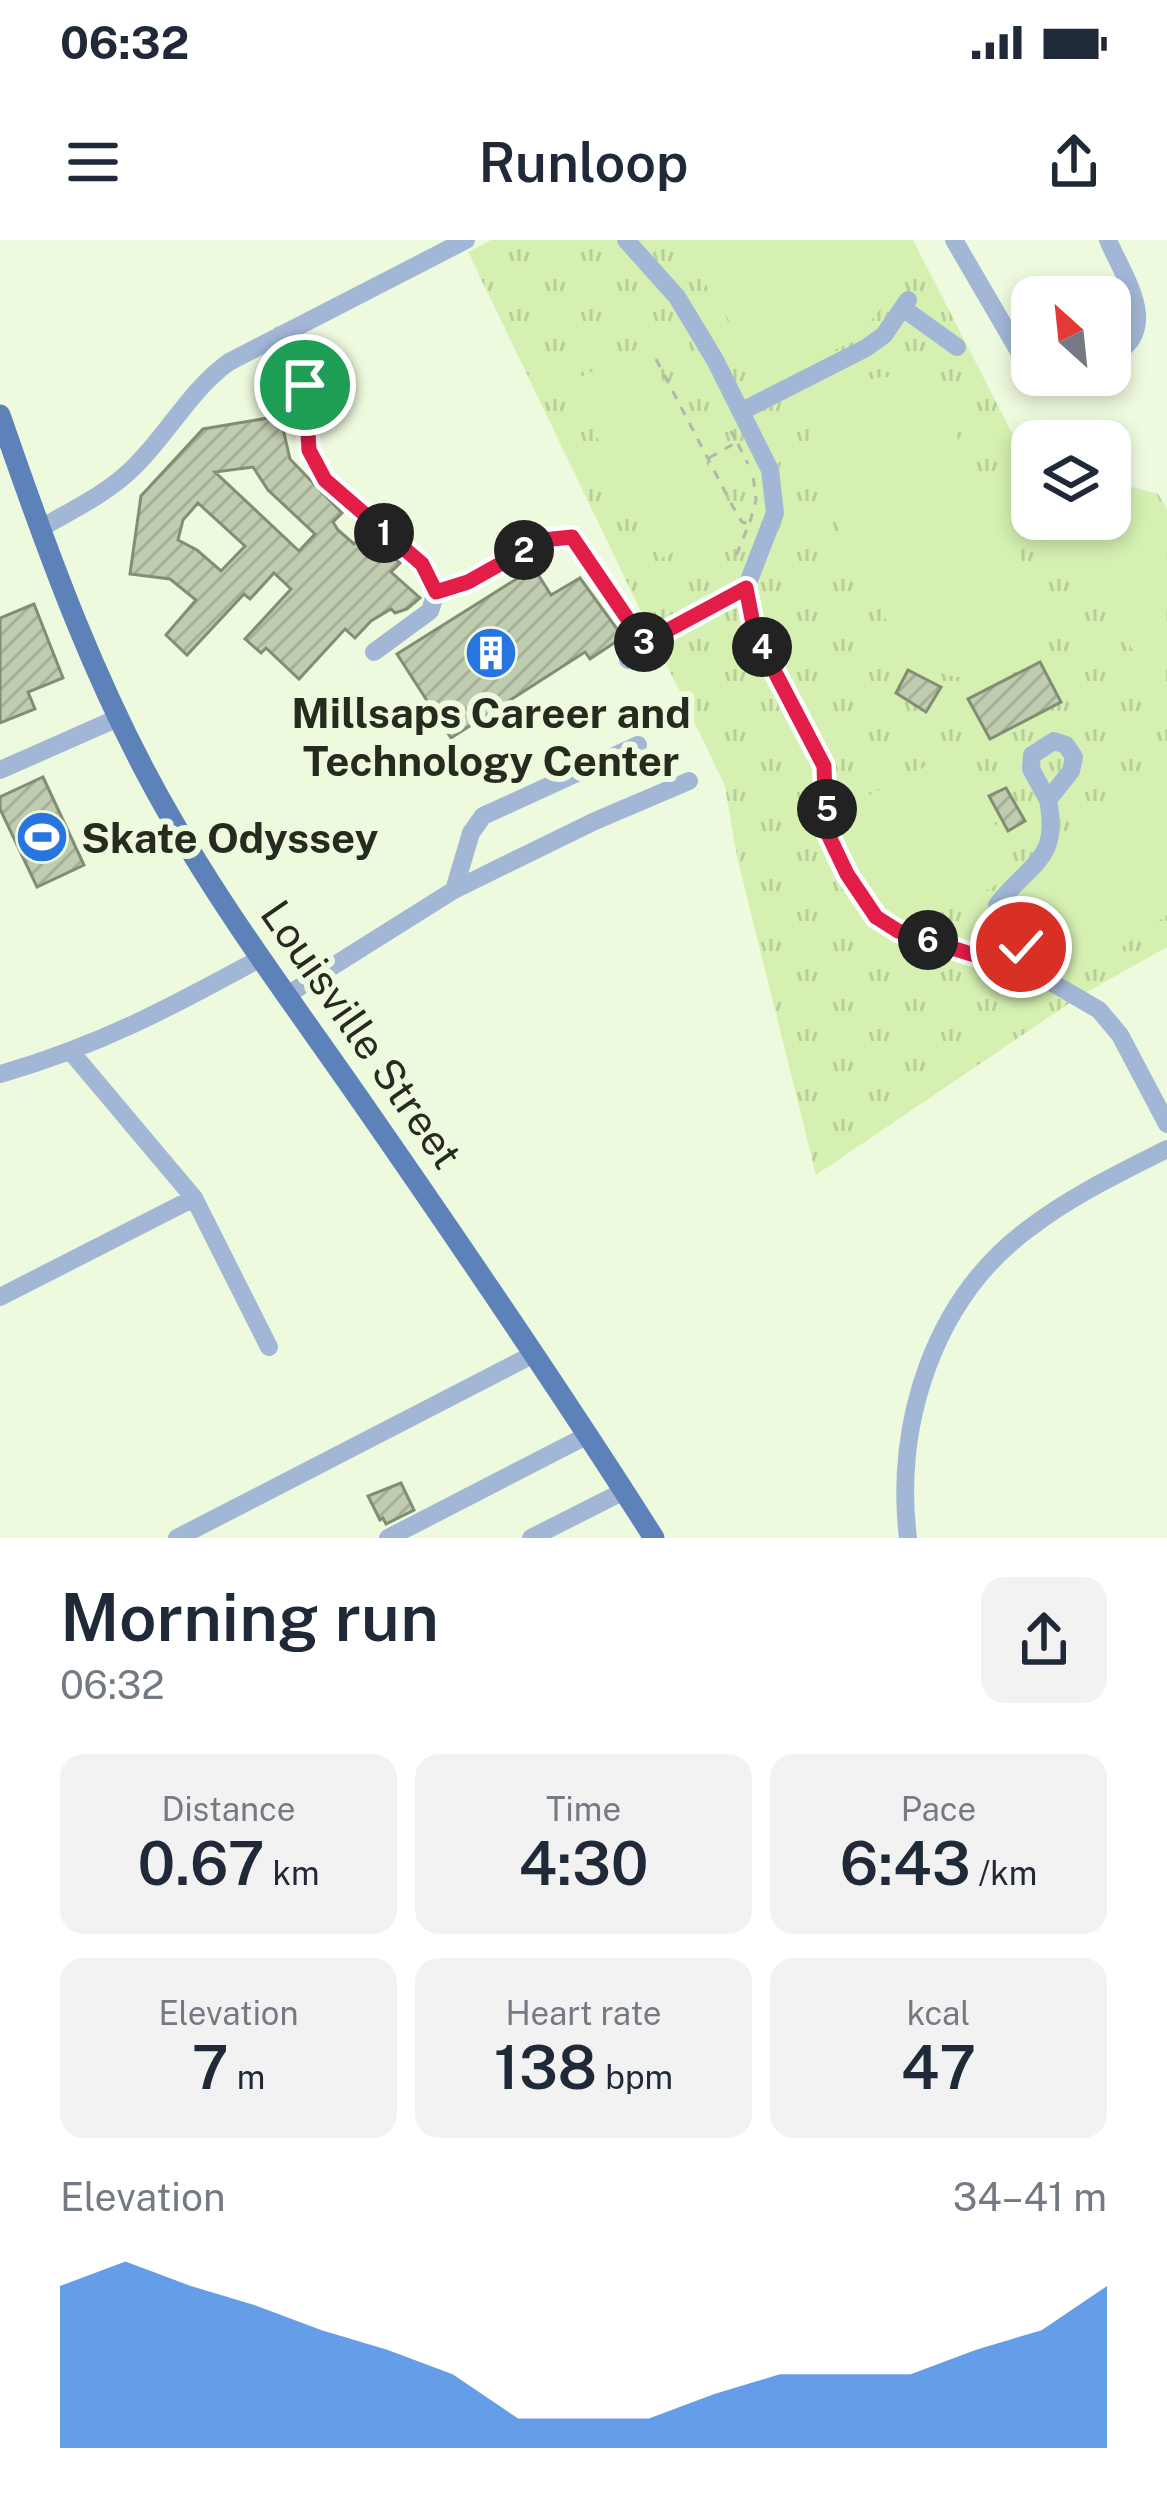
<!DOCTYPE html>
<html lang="en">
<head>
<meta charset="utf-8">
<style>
  body { margin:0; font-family:"Public Sans",sans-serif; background:#f2f2f3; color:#1f2937; height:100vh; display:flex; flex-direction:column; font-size:45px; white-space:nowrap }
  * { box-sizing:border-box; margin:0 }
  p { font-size:39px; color:#747a83 }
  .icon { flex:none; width:66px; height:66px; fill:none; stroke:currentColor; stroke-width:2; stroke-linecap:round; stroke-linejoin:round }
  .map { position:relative; height:1298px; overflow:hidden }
  .details { display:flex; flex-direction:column; background:#fff; flex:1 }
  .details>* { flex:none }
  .needle { width:78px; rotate:333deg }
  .tools { position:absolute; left:1011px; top:36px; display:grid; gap:24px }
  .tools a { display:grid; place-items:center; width:120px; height:120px; border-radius:24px; background:#fff; box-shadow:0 6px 18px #0003; font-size:60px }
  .pin { position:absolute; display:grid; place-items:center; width:102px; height:102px; color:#fff; margin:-51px; border:6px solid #fff; border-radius:50%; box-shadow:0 3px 12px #0007 }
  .km { position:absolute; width:60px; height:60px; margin:-30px; border-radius:50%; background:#222; color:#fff; font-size:33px; line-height:60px; text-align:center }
  .round { display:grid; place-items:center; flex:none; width:126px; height:126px; border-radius:24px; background:#f2f2f3 }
  .headline { display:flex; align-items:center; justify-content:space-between; height:204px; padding:0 60px }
  h1 { font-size:66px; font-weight:600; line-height:90px }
  .figures { display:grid; grid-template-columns:repeat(3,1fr); gap:18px; height:204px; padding:12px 60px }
  .figures div { display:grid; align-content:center; border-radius:24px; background:#f2f2f3; text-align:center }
  .figures b { font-size:60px; font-weight:600 }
  .figures small { font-size:33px; font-weight:400 }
  .figures p { font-size:33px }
  .chart { height:336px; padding:24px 60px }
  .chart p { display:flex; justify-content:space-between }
  .chart svg { width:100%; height:216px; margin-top:12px; fill:#2675e0; opacity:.7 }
  .status { display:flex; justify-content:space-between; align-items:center; height:84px; padding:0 60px; background:#fff; direction:ltr }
  .status svg { height:33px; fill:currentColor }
  header { display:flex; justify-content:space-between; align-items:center; height:156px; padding:0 60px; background:#fff; font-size:54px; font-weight:600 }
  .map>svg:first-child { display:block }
  .park { fill:url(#park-tufts) }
  .pitch { fill:#d6f0b2 }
  .building { fill:url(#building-hatch); stroke:#828e74; stroke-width:3; fill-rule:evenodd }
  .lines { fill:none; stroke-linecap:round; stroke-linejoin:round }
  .path { stroke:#b1bba4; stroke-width:3; stroke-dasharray:9 9; stroke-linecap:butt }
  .minor { stroke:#a2b7d6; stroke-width:18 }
  .major { stroke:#5d82b9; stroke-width:21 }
  .route-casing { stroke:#fff; stroke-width:24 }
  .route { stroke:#e11d48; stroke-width:15 }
  .labels { text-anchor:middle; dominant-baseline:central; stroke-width:12; stroke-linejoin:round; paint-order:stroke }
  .poi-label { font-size:42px; font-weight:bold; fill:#262b20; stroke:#eefade }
  .street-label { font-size:42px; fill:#262b20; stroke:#eefade }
</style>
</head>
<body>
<div class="status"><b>06:32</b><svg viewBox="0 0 49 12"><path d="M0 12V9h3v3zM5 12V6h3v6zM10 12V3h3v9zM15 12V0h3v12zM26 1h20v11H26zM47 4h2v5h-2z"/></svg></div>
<header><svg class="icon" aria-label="menu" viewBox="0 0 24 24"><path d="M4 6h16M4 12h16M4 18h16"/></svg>Runloop<svg class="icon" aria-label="share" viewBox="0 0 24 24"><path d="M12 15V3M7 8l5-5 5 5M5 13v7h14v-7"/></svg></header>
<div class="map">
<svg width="1167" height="1298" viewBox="0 0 1167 1298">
  <defs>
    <pattern id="park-tufts" width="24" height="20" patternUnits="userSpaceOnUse" patternTransform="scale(3)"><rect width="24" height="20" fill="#d6f0b2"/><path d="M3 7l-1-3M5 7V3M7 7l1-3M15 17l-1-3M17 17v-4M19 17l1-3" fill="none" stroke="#b8ce99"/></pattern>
    <pattern id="building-hatch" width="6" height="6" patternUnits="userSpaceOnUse" patternTransform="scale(3)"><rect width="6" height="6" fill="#c0ccb0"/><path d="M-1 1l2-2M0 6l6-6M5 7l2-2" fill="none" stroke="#a5af97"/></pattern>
  </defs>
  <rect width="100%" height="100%" fill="#eefade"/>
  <!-- park -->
  <path class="park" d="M491,0H913L1032,232V279H1056L1061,287L1066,279H1110V252L1132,247L1158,254L1167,269V707L1080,756L816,935L737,617L725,546L468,12Z"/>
  <!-- pitch -->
  <path class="pitch" d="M683,0H900L902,28L897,48L855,101L767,139L701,37Z
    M644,105L736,280L660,319L569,143Z
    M887,137L926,152L941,167L1054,380L1043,386L1034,375C1022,431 963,457 916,419C889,397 875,354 860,325C844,294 819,260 810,226C798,174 839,140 887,137Z
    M1148,258L1167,291L1166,471L1073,301Z
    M948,515L960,516L1019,630C1000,643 974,659 951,662C893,670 850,623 835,572Z
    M1167,535V675L1077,739L1013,651Z"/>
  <!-- building -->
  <path class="building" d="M280,176L290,219L342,273L333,282L338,290L354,304L365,292L400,323L391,332L420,358L407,369L395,373L391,369L371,381L355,398L345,389L299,439L266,408L261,413L245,399L291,349L274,333L250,359L244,354L187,415L166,395L196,360L170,339L130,334L141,256L203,189ZM253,227L268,250L315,294L299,311L215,232ZM198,263L245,306L221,331L197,310L178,300L183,280Z
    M534,328L551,355L580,338L623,397L590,419L585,412L451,498L397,414Z
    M34,364L63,438L28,452L35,469L0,483V378Z
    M1040,422L1061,462L990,499L968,459Z
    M908,430L941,447L926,472L896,453Z
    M43,537L84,625L37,647L0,569V557Z
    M1006,548L1025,581L1008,591L989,556Z
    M401,1243L414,1270L386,1284L383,1278L380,1280L368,1256Z"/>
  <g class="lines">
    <!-- path -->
    <path class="path" d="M656,119L732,265L742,282L749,284L736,316
      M738,204L748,224
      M709,218L737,202L727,184
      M750,282L756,260L753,235"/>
    <!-- minor -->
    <path class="minor" d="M626,0L677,57L715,120L770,230L775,273L746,348L756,394L824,526L826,591L847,635L876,677L898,691L1039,735L1099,770L1120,795L1167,884
      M954,0L1032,134
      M1108,0C1125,40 1163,90 1110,117
      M904,69L957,107
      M280,95L305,145L309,210L325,240L422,324L436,352L430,371L374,412
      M1035,135L1061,141L1074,135
      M742,171L866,108L884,95L908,60
      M39,289C72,270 107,254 134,227C168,194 190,150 229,122L466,0
      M436,352L468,342L543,300L572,297L644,403L628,420
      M644,403L746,348
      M0,530L118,478
      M454,650L471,593L483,576L638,505
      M1022,730C1020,695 1001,693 997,665C1031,621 1060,621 1048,560L1071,531L1074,517L1066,505L1054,501L1032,515L1031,529L1048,560
      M287,755L454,650L595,581L689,541
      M72,813L194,958L269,1107
      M0,834C99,806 171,767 261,718
      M0,1057L194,958
      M177,1298L534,1114
      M388,1298L588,1195
      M531,1298L624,1251
      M908,1298C894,1183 934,1057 1031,987C1073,955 1120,933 1167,909"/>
    <!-- major -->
    <path class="major" d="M0,175C48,314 99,456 174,583C230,680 298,770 361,861C461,1005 560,1150 654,1298"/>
  </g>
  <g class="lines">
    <!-- route casing -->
    <g class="route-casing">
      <path id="route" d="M305,145L309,210L325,240L422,324L436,352L468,342L543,300L572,297L644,403L746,348L755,394L824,526L826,590L847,634L876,677L898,691L1022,730L1021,707"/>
    </g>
    <!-- route -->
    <use href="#route" class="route"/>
  </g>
  <!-- icons -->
  <defs>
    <g id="building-disc" transform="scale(2.7)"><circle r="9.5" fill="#2675e0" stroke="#eefade"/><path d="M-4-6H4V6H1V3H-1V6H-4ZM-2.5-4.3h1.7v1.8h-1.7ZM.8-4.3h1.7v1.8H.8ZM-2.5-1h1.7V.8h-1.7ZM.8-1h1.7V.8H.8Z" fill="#fff"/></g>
    <g id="stadium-disc" transform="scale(2.7)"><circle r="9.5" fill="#2675e0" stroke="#eefade"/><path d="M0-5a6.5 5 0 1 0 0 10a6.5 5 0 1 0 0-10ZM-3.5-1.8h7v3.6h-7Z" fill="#fff"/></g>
  </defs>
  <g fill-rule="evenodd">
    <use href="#building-disc" x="491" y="413"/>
    <use href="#stadium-disc" x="42" y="597"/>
  </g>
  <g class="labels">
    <!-- poi labels -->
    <g class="poi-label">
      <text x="491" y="472">Millsaps Career and<tspan x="491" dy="48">Technology Center</tspan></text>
      <text x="81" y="597" text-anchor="start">Skate Odyssey</text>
    </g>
    <!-- street labels -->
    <g class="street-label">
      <text transform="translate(362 794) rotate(55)">Louisville Street</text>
    </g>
  </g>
</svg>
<div class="tools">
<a><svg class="needle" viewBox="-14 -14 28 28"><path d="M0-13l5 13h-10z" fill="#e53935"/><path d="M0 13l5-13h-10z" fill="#747a83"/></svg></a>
<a><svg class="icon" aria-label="layers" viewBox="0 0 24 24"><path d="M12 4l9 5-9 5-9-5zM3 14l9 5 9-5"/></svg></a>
</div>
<div class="pin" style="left:305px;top:145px;background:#1e9e55"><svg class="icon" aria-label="arrive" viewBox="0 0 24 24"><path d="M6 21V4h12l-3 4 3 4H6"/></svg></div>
<div class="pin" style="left:1021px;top:707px;background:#d93025"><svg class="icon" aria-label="check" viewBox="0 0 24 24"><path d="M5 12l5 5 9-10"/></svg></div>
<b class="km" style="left:384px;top:293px">1</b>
<b class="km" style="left:524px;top:310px">2</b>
<b class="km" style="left:644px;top:402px">3</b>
<b class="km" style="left:762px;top:407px">4</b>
<b class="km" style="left:827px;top:569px">5</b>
<b class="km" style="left:928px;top:700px">6</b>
</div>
<section class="details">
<div class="headline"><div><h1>Morning run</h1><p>06:32</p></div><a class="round"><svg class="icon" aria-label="share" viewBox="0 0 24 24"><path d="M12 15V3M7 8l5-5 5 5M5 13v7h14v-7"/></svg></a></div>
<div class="figures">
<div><p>Distance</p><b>0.67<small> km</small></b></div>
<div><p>Time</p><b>4:30</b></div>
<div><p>Pace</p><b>6:43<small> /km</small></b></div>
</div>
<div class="figures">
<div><p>Elevation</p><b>7<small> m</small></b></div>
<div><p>Heart rate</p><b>138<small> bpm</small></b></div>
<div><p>kcal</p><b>47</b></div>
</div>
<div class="chart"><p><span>Elevation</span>34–41 m</p>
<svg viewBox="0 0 160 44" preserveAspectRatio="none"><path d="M0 44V11L10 6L20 11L30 15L40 20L50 24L60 29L70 38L80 38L90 38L100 33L110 29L120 29L130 29L140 24L150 20L160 11V44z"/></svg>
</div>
</section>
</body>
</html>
